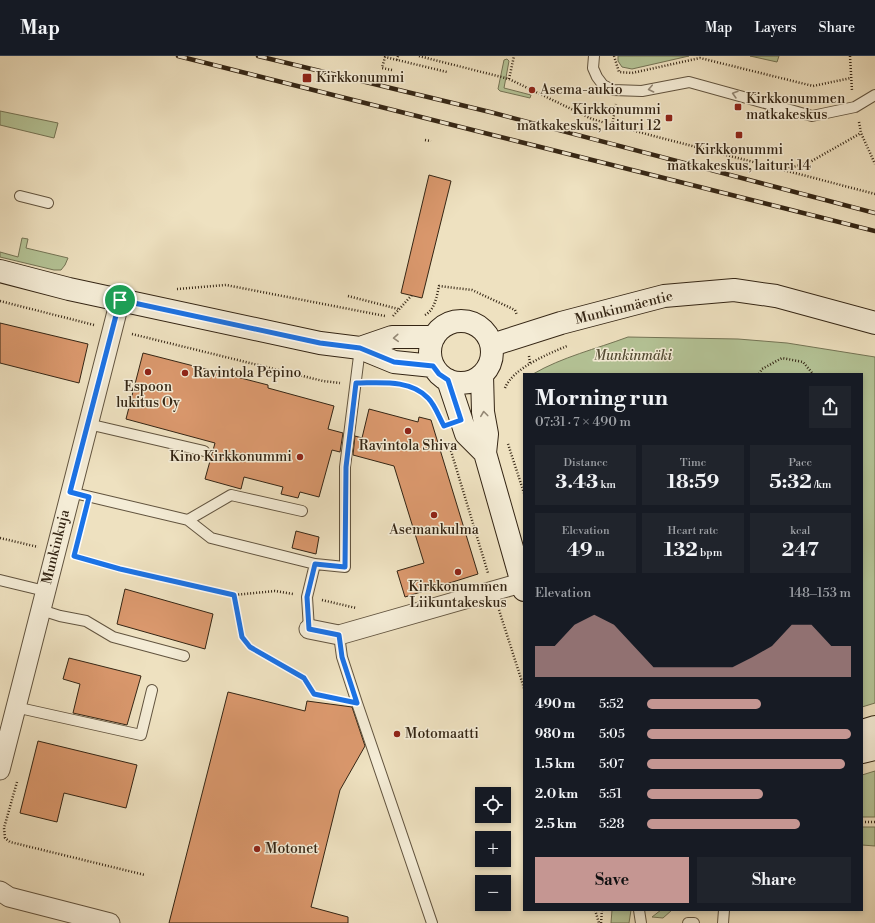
<!DOCTYPE html>
<html lang="en">
<head>
<meta charset="utf-8">
<style>
  body { margin:0; font-family:"Libre Bodoni",serif; background:#20242c; color:#f1f3f6; height:100vh; display:flex; flex-direction:column; font-size:15px; white-space:nowrap }
  * { box-sizing:border-box; margin:0 }
  p { font-size:13px; color:#9ea1a6 }
  .icon { flex:none; width:22px; height:22px; fill:none; stroke:currentColor; stroke-width:2; stroke-linecap:round; stroke-linejoin:round }
  .map { position:relative; flex:1; overflow:hidden }
  .details { position:absolute; left:523px; top:317px; width:340px; height:538px; display:flex; flex-direction:column; background:#171b24; border-radius:0px; box-shadow:0 2px 6px #0003 }
  .details>* { flex:none }
  .buttons { position:absolute; left:475px; top:731px; display:grid; gap:8px }
  .buttons a { display:grid; place-items:center; width:36px; height:36px; border-radius:0px; background:#171b24; box-shadow:0 2px 6px #0003; font-size:20px }
  .pin { position:absolute; display:grid; place-items:center; width:34px; height:34px; color:#fff; margin:-17px; border:2px solid #fff; border-radius:50%; box-shadow:0 1px 4px #0007 }
  .round { display:grid; place-items:center; flex:none; width:42px; height:42px; border-radius:0px; background:#20242c }
  .summary { display:flex; align-items:center; justify-content:space-between; height:68px; padding:0 12px }
  h1 { font-size:22px; font-weight:700; line-height:30px }
  .stats { display:grid; grid-template-columns:repeat(3,1fr); gap:6px; height:68px; padding:4px 12px }
  .stats div { display:grid; align-content:center; border-radius:0px; background:#20242c; text-align:center }
  .stats b { font-size:20px; font-weight:700 }
  .stats small { font-size:11px; font-weight:400 }
  .stats p { font-size:11px }
  .chart { height:112px; padding:8px 12px }
  .chart p { display:flex; justify-content:space-between }
  .chart svg { width:100%; height:72px; margin-top:4px; fill:#c59692; opacity:.7 }
  .action { display:flex; gap:8px; margin-top:auto; padding:8px 12px }
  .action a { flex:1; height:46px; border-radius:0px; background:#c59692; color:#111; font-size:16px; font-weight:700; line-height:46px; text-align:center }
  .action a+a { background:#20242c; color:#f1f3f6 }
  ul { padding:0 12px; list-style:none; font-size:13px }
  li { display:grid; grid-template-columns:64px 48px 1fr; align-items:center; height:30px }
  li i { height:10px; border-radius:5px; background:#c59692 }
  header { display:flex; align-items:center; gap:24px; box-sizing:border-box; height:56px; padding:0 20px; background:#171b24; border-bottom:1px solid #363941 }
  header strong { font-size:19px }
  nav { display:flex; gap:22px; margin-inline-start:auto; font-size:14px }
  .map>svg:first-child { display:block }
  .green { fill:#b4c396; stroke:#747455 }
  .building { fill:#da986d; stroke:#342514 }
  .lines { fill:none; stroke-linecap:round; stroke-linejoin:round }
  .lane-casing { stroke:#62543f; stroke-width:12 }
  .street-casing { stroke:#62543f; stroke-width:21 }
  .secondary-casing { stroke:#342514; stroke-width:24 }
  .path { stroke:#342514; stroke-width:2.5; stroke-dasharray:1 2; stroke-linecap:butt }
  .lane { stroke:#f4ecd6; stroke-width:10 }
  .street { stroke:#f4ecd6; stroke-width:19 }
  .secondary { stroke:#f4ecd6; stroke-width:22 }
  .rail-casing { stroke:#342514; stroke-width:4.5 }
  .rail { stroke:#f4ecd6; stroke-width:3; stroke-dasharray:9; stroke-linecap:butt }
  .oneway { stroke:#948875 }
  .route-casing { stroke:#fff; stroke-width:8 }
  .route { stroke:#1a73e8; stroke-width:5 }
  .poi-dot { fill:#8f2418; stroke:#f4ecd6; stroke-width:1.5 }
  .labels { text-anchor:middle; dominant-baseline:central; stroke-width:3; stroke-linejoin:round; paint-order:stroke }
  .poi-label { font-size:14px; fill:#342514; stroke:#f4ecd6; text-anchor:start }
  .street-label { font-size:14px; fill:#342514; stroke:#f4ecd6 }
  .park-label { font-size:14px; font-style:italic; fill:#544c34; stroke:#f4ecd6 }
</style>
</head>
<body>
<header>
<strong>Map</strong>
<nav><a>Map</a><a>Layers</a><a>Share</a></nav>
</header>
<div class="map">
<svg width="875" height="867" viewBox="0 0 875 867">
  <rect width="100%" height="100%" fill="#eee1c0"/>
  <filter id="stains"><feTurbulence type="fractalNoise" baseFrequency=".005" numOctaves="4"/><feColorMatrix values="0 0 0 0 .2 0 0 0 0 .09 0 0 0 0 .02 0 0 0 .5 -.17"/></filter>
  <radialGradient id="worn" r=".72"><stop offset=".6" stop-color="#630" stop-opacity="0"/><stop offset="1" stop-color="#630" stop-opacity=".3"/></radialGradient>
  <!-- green -->
  <path class="green" d="M689,0L632,13L622,11L618,5V0Z
    M750,0H779L777,6Z
    M507,3L509,5L504,32L531,39L530,42L500,35L498,33L504,4Z
    M0,55L58,67L54,82L0,69Z
    M22,182L28,183L26,192L68,202L65,209L61,214H54L0,201V196L18,201Z
    M628,281L738,283L787,287L875,301V647L862,651V318H533C562,301 596,293 628,281Z
    M875,715V761H862V719Z
    M862,771H875V790L862,789Z
    M612,854H631L629,867H611Z
    M661,854H672L663,862L652,861Z"/>
  <!-- building -->
  <path class="building" d="M429,119L451,125L422,242L401,237Z
    M0,267L88,288L79,327L0,307Z
    M143,297L268,329V332L334,350L328,373L343,377L340,396L332,394L319,441L300,436L298,442L281,438L283,431L244,421L241,433L205,423L215,387L126,363Z
    M369,353L418,366L419,361L431,364L478,518L405,541L397,515L424,507L394,410L353,399L355,380L362,382Z
    M296,475L319,481L316,498L292,492Z
    M125,533L213,558L205,593L117,568Z
    M69,602L141,620L127,669L73,657L80,628L63,623Z
    M228,636L305,655L307,645L352,651L365,690L340,734L311,851L348,861V867H169Z
    M38,685L137,709L126,752L64,737L57,766L20,757Z"/>
  <g class="lines">
    <!-- lane casing -->
    <g class="lane-casing">
      <path id="lane" d="M594,0L593,12L597,21L603,29L613,34L642,35L689,26L812,60L855,51L875,39
        M20,140L48,147
        M88,368L204,395
        M70,436L188,464L211,482L315,508L345,511V411L360,292
        M188,464L231,439L302,455
        M0,524L45,535
        M41,554L60,560L86,565L113,581L184,600
        M309,573L307,541L315,508
        M339,579L342,601L357,647L432,867
        M15,651L141,679L152,634
        M639,854L641,867
        M688,867H694
        M723,867L724,854"/>
    </g>
    <!-- street casing -->
    <g class="street-casing">
      <path id="street" d="M309,573L339,579L521,527
        M0,714L120,244
        M0,835L9,841L110,867"/>
    </g>
    <!-- secondary casing -->
    <g class="secondary-casing">
      <path id="secondary" d="M0,215L69,233L320,287L360,292L394,306L433,310
        M430 296a31 31 0 1 1 62 0a31 31 0 1 1-62 0Z
        M492,289L561,267L664,240L734,234L776,240L875,267
        M360,292L392,281H434
        M482,319L483,356L487,378L485,397L524,534
        M448,324L466,378L485,397
        M862,675L875,671
        M862,696L875,693"/>
    </g>
    <!-- path -->
    <path class="path" d="M419,0L509,23L592,63L612,69L875,138
      M614,0L619,16L632,17L700,2L813,30L851,22
      M850,0L852,35
      M397,4L398,0
      M392,14L382,12L385,1L447,16
      M509,23L514,0
      M859,66L861,77L875,108
      M612,69L616,48
      M425,84L431,85
      M783,114L810,106L861,77
      M177,233L226,229L385,260
      M348,240L398,253
      M0,245L94,269
      M425,259C435,254 437,239 439,230L472,234L515,254L517,259
      M393,260L412,239
      M132,278L323,325L340,327
      M529,300L530,307
      M759,318L762,313L782,302L803,306L813,318
      M371,327H386
      M410,331L428,342L432,348
      M505,332C513,312 548,298 567,290
      M508,388L524,437
      M451,395L488,517
      M0,482L38,491
      M75,500L120,513L234,539L275,535L293,538
      M234,539L242,581L250,591L304,621L313,638L340,644
      M322,544L356,552
      M499,554L524,632
      M17,726L4,772L5,782L10,786L145,819
      M862,766H875
      M595,854L599,867
      M601,867L602,854"/>
    <!-- lane -->
    <use href="#lane" class="lane"/>
    <!-- street -->
    <use href="#street" class="street"/>
    <!-- secondary -->
    <use href="#secondary" class="secondary"/>
    <!-- rail casing -->
    <g class="rail-casing">
      <path id="rail" d="M178,0L875,175
        M258,0L490,56L875,157"/>
    </g>
    <!-- rail -->
    <use href="#rail" class="rail"/>
  </g>
  <!-- one-way arrows -->
  <defs><path id="oneway-chevron" d="M-2-3.5L2.5 0L-2 3.5" fill="none" stroke-width="1.6" stroke-linecap="round" stroke-linejoin="round"/></defs>
  <g class="oneway">
    <use href="#oneway-chevron" transform="translate(651 33) rotate(168)"/>
    <use href="#oneway-chevron" transform="translate(735 38) rotate(-164)"/>
    <use href="#oneway-chevron" transform="translate(396 282) rotate(176)"/>
    <use href="#oneway-chevron" transform="translate(484 358) rotate(-97)"/>
  </g>
  <g class="lines">
    <!-- route casing -->
    <g class="route-casing">
      <path id="route" d="M120,244L320,287L360,292L394,306L433,310L439,318L448,324L461,364L444,370C439,361 435,349 428,342C410,323 380,327 356,327L346,411L345,511L315,508L307,541L309,573L339,579L342,601L357,647L314,638L304,622L250,591L242,581L234,539L120,513L74,500L89,441L70,436Z"/>
    </g>
    <!-- route -->
    <use href="#route" class="route"/>
  </g>
  <!-- markers -->
  <g class="poi-dot">
    <rect x="302" y="17" width="10" height="10" rx="2"/>
    <circle cx="532" cy="34" r="4"/>
    <rect x="734" y="47" width="8" height="8" rx="2"/>
    <rect x="665" y="58" width="8" height="8" rx="2"/>
    <rect x="735" y="75" width="8" height="8" rx="2"/>
    <circle cx="148" cy="316" r="4"/>
    <circle cx="185" cy="317" r="4"/>
    <circle cx="408" cy="375" r="4"/>
    <circle cx="300" cy="401" r="4"/>
    <circle cx="434" cy="459" r="4"/>
    <circle cx="458" cy="516" r="4"/>
    <circle cx="397" cy="678" r="4"/>
    <circle cx="257" cy="793" r="4"/>
  </g>
  <g class="labels">
    <!-- poi labels -->
    <g class="poi-label">
      <text x="316" y="22">Kirkkonummi</text>
      <text x="540" y="34">Asema-aukio</text>
      <text x="746" y="43">Kirkkonummen<tspan x="746" dy="16">matkakeskus</tspan></text>
      <text x="661" y="54" text-anchor="end">Kirkkonummi<tspan x="661" dy="16">matkakeskus, laituri 12</tspan></text>
      <text x="739" y="94" text-anchor="middle">Kirkkonummi<tspan x="739" dy="16">matkakeskus, laituri 14</tspan></text>
      <text x="193" y="317">Ravintola Pepino</text>
      <text x="148" y="331" text-anchor="middle">Espoon<tspan x="148" dy="16">lukitus Oy</tspan></text>
      <text x="408" y="390" text-anchor="middle">Ravintola Shiva</text>
      <text x="292" y="401" text-anchor="end">Kino Kirkkonummi</text>
      <text x="434" y="474" text-anchor="middle">Asemankulma</text>
      <text x="458" y="531" text-anchor="middle">Kirkkonummen<tspan x="458" dy="16">Liikuntakeskus</tspan></text>
      <text x="405" y="678">Motomaatti</text>
      <text x="265" y="793">Motonet</text>
    </g>
    <!-- street labels -->
    <g class="street-label">
      <text transform="translate(624 252) rotate(-14)">Munkinmäentie</text>
      <text transform="translate(56 491) rotate(-76)">Munkinkuja</text>
    </g>
    <!-- park labels -->
    <g class="park-label">
      <text x="633" y="300">Munkinmäki</text>
    </g>
  </g>
  <rect width="100%" height="100%" filter="url(#stains)"/>
  <rect width="100%" height="100%" fill="url(#worn)"/>
</svg>
<div class="buttons">
<a><svg class="icon" aria-label="locate" viewBox="0 0 24 24"><circle cx="12" cy="12" r="6"/><path d="M12 2v4M12 18v4M2 12h4M18 12h4"/></svg></a>
<a>+</a>
<a>−</a>
</div>
<div class="pin" style="left:120px;top:244px;background:#1e9e55"><svg class="icon" aria-label="arrive" viewBox="0 0 24 24"><path d="M6 21V4h12l-3 4 3 4H6"/></svg></div>
<section class="details">
<div class="summary"><div><h1>Morning run</h1><p>07:31 · 7 × 490 m</p></div><a class="round"><svg class="icon" aria-label="share" viewBox="0 0 24 24"><path d="M12 15V3M7 8l5-5 5 5M5 13v7h14v-7"/></svg></a></div>
<div class="stats">
<div><p>Distance</p><b>3.43<small> km</small></b></div>
<div><p>Time</p><b>18:59</b></div>
<div><p>Pace</p><b>5:32<small> /km</small></b></div>
</div>
<div class="stats">
<div><p>Elevation</p><b>49<small> m</small></b></div>
<div><p>Heart rate</p><b>132<small> bpm</small></b></div>
<div><p>kcal</p><b>247</b></div>
</div>
<div class="chart"><p><span>Elevation</span>148–153 m</p>
<svg viewBox="0 0 160 44" preserveAspectRatio="none"><path d="M0 44V25L10 25L20 12L30 6L40 12L50 25L60 38L70 38L80 38L90 38L100 38L110 32L120 25L130 12L140 12L150 25L160 25V44z"/></svg>
</div>
<ul>
<li><b>490 m</b>5:52<i style="width:56%"></i></li>
<li><b>980 m</b>5:05<i style="width:100%"></i></li>
<li><b>1.5 km</b>5:07<i style="width:97%"></i></li>
<li><b>2.0 km</b>5:51<i style="width:57%"></i></li>
<li><b>2.5 km</b>5:28<i style="width:75%"></i></li>
</ul>
<div class="action"><a>Save</a><a>Share</a></div>
</section>
</div>
</body>
</html>
